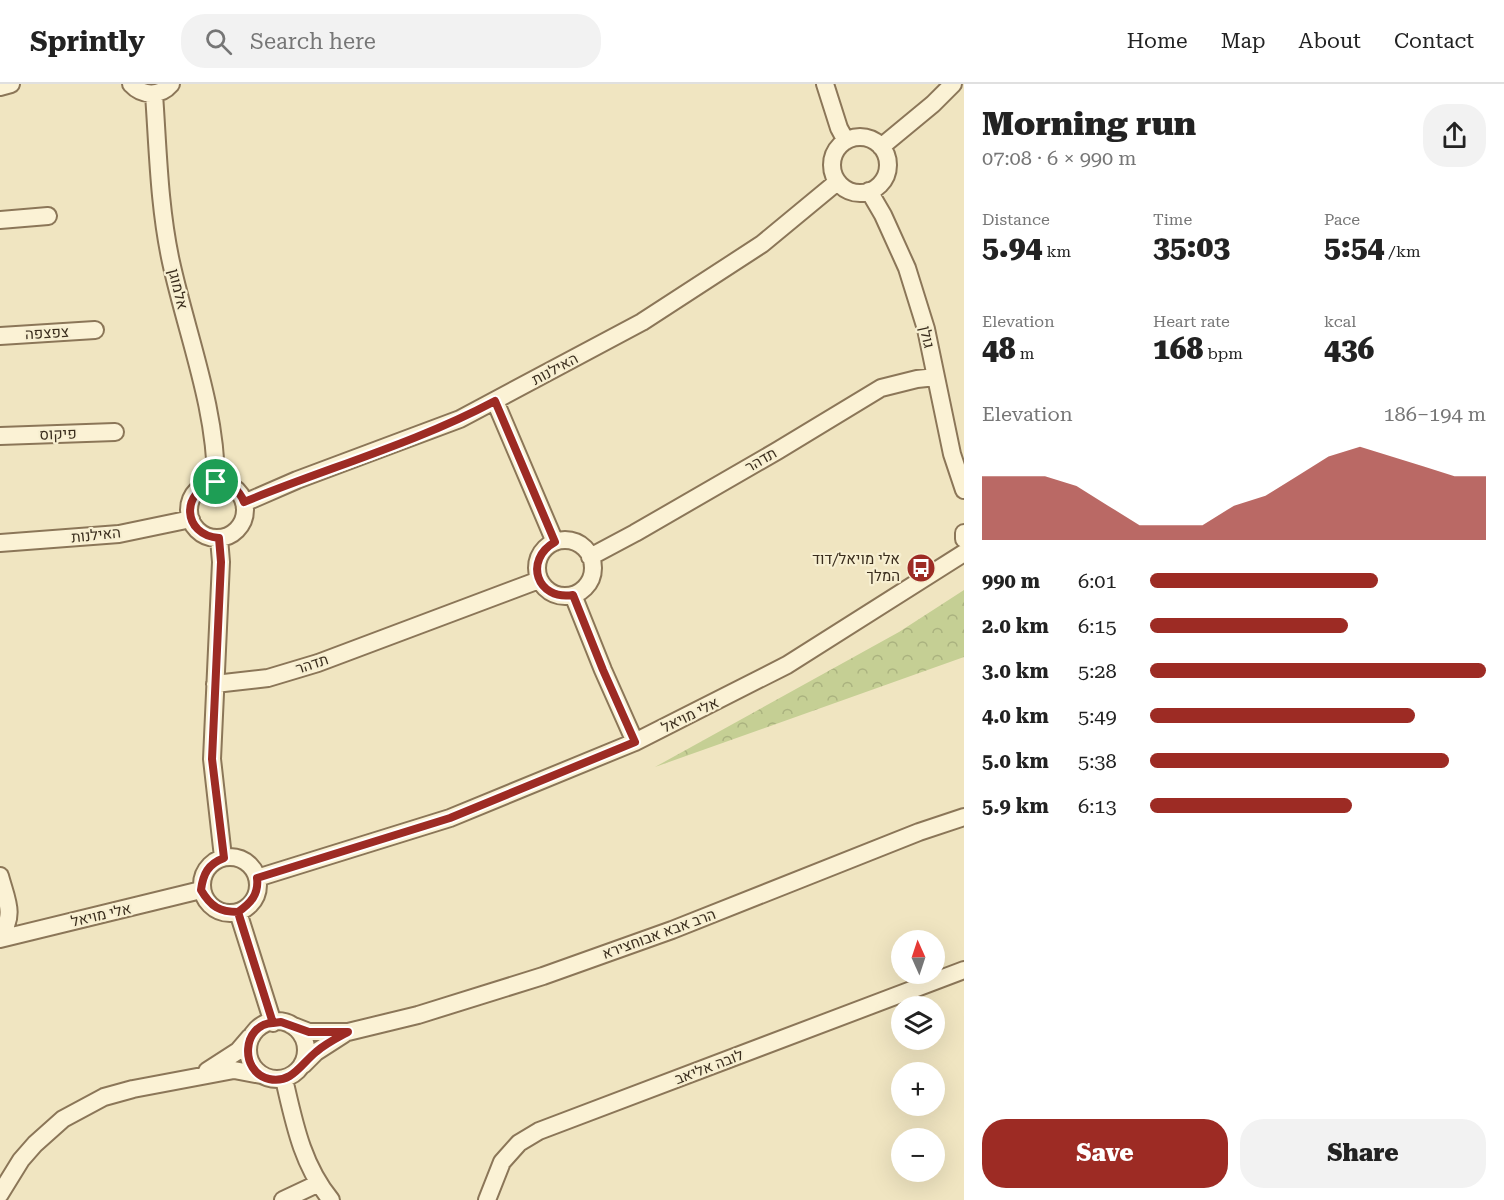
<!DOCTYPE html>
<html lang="en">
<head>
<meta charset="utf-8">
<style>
  body { margin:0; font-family:"Roboto Serif",Heebo,serif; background:#f2f2f2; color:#222; height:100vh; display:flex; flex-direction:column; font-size:22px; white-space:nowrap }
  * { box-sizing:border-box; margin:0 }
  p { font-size:20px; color:#767676 }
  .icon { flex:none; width:33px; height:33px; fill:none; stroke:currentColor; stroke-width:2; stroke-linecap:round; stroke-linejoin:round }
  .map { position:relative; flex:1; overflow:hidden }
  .details { display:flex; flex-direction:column; background:#fff; width:540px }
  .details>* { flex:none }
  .needle { width:39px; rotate:357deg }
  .tools { position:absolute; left:891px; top:846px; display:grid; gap:12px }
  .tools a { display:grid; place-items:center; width:54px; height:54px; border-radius:50%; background:#fff; box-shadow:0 6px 24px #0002; font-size:30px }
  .pin { position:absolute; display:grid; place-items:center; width:51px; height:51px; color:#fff; margin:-26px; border:3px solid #fff; border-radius:50%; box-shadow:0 2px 6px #0007 }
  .round { display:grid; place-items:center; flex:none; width:63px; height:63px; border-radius:24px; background:#f2f2f2 }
  .overview { display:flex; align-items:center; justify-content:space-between; height:102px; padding:0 18px }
  h1 { font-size:33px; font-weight:800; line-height:45px }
  .figures { display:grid; grid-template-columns:repeat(3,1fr); gap:9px; height:102px; padding:6px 18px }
  .figures div { display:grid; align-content:center }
  .figures b { font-size:30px; font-weight:800 }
  .figures small { font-size:16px; font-weight:400 }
  .figures p { font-size:16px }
  .chart { height:168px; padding:12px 18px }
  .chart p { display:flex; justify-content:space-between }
  .chart svg { width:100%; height:108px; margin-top:6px; fill:#9d2b24; opacity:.7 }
  .button { display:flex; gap:12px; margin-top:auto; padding:12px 18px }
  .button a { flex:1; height:69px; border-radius:24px; background:#9d2b24; color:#fff; font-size:24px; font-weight:800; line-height:69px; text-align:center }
  .button a+a { background:#f2f2f2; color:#222 }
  ul { padding:0 18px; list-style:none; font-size:20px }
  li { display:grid; grid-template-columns:96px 72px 1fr; align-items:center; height:45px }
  li i { height:15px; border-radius:8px; background:#9d2b24 }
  header { display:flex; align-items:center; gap:36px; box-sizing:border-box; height:84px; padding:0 30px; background:#fff; border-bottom:2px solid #e0e0e0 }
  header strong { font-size:28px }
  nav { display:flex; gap:33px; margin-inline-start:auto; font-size:21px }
  .search { width:420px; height:54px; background:#f2f2f2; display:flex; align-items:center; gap:15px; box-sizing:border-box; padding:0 21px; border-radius:24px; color:#767676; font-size:22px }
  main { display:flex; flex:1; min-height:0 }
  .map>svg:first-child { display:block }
  .park { fill:url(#park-crowns) }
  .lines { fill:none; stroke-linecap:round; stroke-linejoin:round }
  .minor-casing { stroke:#8b7658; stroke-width:20 }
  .minor { stroke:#fbf2d5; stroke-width:16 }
  .route-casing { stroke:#fff; stroke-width:12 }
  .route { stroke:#9d2b24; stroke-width:8 }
  .labels { text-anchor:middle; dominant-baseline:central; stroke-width:4.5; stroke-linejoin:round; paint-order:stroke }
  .street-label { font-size:15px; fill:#3a2d1d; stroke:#f7efd1 }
  .poi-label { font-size:15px; fill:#3a2d1d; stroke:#f7efd1; text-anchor:end }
</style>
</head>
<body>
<header>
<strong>Sprintly</strong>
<div class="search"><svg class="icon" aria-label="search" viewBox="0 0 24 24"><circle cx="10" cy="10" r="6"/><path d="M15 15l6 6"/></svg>Search here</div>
<nav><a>Home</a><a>Map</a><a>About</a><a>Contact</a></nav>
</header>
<main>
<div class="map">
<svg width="964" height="1116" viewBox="0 0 964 1116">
  <defs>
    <pattern id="park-crowns" width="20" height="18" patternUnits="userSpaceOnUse" patternTransform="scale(1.5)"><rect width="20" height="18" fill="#c5cf94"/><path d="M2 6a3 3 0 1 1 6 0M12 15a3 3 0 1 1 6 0" fill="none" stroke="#aab27f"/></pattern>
  </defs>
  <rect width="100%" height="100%" fill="#f0e5c1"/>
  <!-- park -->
  <path class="park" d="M964,506V573L655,683L899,548Z"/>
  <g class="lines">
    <!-- minor casing -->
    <g class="minor-casing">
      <path id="minor" d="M131,0C142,12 160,13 171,0
        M825,0L839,44L846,57
        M0,3L11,0
        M154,10C158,66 159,123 171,178C187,251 216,323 216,398
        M832 81a28 28 0 1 1 56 0a28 28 0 1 1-56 0Z
        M881,63L933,20L953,0
        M869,107L883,131L907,184L926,245L952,370L964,406
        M0,136L48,132
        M0,252L95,246
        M495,317L555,458
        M0,352L115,348
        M189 426a28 28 0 1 1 56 0a28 28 0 1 1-56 0Z
        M244,419L297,396L460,335L642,238L762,160L837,98
        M964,449V455
        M219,454L221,478L212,675L223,773
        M537 484a28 28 0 1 1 56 0a28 28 0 1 1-56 0Z
        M0,459L119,450L191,435
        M590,473L635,449L777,367L881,304L917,295L936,293
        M573,511L603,586L635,658
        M215,600L268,594L318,579L539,496
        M202 801a28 28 0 1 1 56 0a28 28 0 1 1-56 0Z
        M0,792C6,815 16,831 0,851
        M257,794L450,734L635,658L787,581L964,469
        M238,828L273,939
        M0,855L201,806
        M248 966a29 29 0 1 1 58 0a29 29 0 1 1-58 0Z
        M291,941L309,948H348L418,931L543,892L672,846L919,748L964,733
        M303,981L316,968L344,950
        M207,987L238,967L250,953
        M284,995C294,1038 302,1081 331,1116
        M0,1110L21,1076L35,1060L63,1035L104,1013L133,1005L234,986L261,991
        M283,1116L317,1100
        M487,1116L502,1078L519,1059L539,1047L964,886"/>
    </g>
    <!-- minor -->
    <use href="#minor" class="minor"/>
  </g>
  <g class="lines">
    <!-- route casing -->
    <g class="route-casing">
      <path id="route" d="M216,398C180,407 182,451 219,454L221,478L212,675L224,774C208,780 203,790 201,806C211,823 220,828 238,828L273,939L281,938L309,948H348C337,954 325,960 316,968C301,980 292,1000 269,995C239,988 242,940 273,939L240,835L238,828C251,819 259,810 257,794L450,734L635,658L603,586L573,511C537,517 523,476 555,458L495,317C416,359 327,384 244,418C239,405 230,399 216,398"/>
    </g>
    <!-- route -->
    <use href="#route" class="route"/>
  </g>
  <!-- icons -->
  <defs>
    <g id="bus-disc" transform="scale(1.5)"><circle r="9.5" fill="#9d2b24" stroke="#f7efd1"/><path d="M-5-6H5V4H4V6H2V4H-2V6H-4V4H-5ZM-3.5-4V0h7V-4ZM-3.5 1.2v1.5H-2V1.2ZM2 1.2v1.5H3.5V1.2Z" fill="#fff"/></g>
  </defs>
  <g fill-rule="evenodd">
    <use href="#bus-disc" x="921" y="484"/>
  </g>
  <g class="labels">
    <!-- street labels -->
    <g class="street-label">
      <text transform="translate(178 205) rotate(76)">אלמוגן</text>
      <text transform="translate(47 249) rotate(-3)">צפצפה</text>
      <text transform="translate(927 253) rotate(77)">גולן</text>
      <text transform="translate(555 285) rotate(-28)">האילנות</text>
      <text transform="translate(58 350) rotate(-2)">פיקוס</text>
      <text transform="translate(761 376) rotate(-30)">תדהר</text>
      <text transform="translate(96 451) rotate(-6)">האילנות</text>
      <text transform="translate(312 580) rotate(-18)">תדהר</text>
      <text transform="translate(690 631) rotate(-26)">אלי מויאל</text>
      <text transform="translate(101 831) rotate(-13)">אלי מויאל</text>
      <text transform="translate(659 850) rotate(-20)">הרב אבא אבוחצירא</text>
      <text transform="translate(709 983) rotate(-21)">לובה אליאב</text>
    </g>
    <!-- poi labels -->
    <g class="poi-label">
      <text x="900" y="475">אלי מויאל/דוד<tspan x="900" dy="17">המלך</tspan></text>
    </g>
  </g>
</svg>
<div class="tools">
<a><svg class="needle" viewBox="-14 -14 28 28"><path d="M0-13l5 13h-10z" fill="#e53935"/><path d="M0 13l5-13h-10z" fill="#767676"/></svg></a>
<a><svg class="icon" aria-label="layers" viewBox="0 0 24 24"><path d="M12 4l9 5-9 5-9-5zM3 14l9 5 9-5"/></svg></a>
<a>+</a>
<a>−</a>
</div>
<div class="pin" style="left:216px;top:398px;background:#1e9e55"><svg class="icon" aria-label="arrive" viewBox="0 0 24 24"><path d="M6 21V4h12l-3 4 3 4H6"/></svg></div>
</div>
<section class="details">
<div class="overview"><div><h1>Morning run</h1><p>07:08 · 6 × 990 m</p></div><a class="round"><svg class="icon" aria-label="share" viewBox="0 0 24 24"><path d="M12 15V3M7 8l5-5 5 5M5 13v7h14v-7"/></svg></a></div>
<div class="figures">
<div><p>Distance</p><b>5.94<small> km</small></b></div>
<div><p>Time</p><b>35:03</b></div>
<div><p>Pace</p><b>5:54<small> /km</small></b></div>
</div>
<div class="figures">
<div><p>Elevation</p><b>48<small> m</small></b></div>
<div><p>Heart rate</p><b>168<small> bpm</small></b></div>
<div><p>kcal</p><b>436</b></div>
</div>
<div class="chart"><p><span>Elevation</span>186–194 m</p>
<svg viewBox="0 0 160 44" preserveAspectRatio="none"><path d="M0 44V18L10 18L20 18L30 22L40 30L50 38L60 38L70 38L80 30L90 26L100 18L110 10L120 6L130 10L140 14L150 18L160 18V44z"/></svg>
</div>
<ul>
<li><b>990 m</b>6:01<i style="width:68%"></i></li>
<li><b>2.0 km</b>6:15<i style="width:59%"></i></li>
<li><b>3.0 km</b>5:28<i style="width:100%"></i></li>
<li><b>4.0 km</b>5:49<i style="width:79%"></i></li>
<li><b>5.0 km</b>5:38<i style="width:89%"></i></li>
<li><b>5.9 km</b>6:13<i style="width:60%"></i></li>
</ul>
<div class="button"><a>Save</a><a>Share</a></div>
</section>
</main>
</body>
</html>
